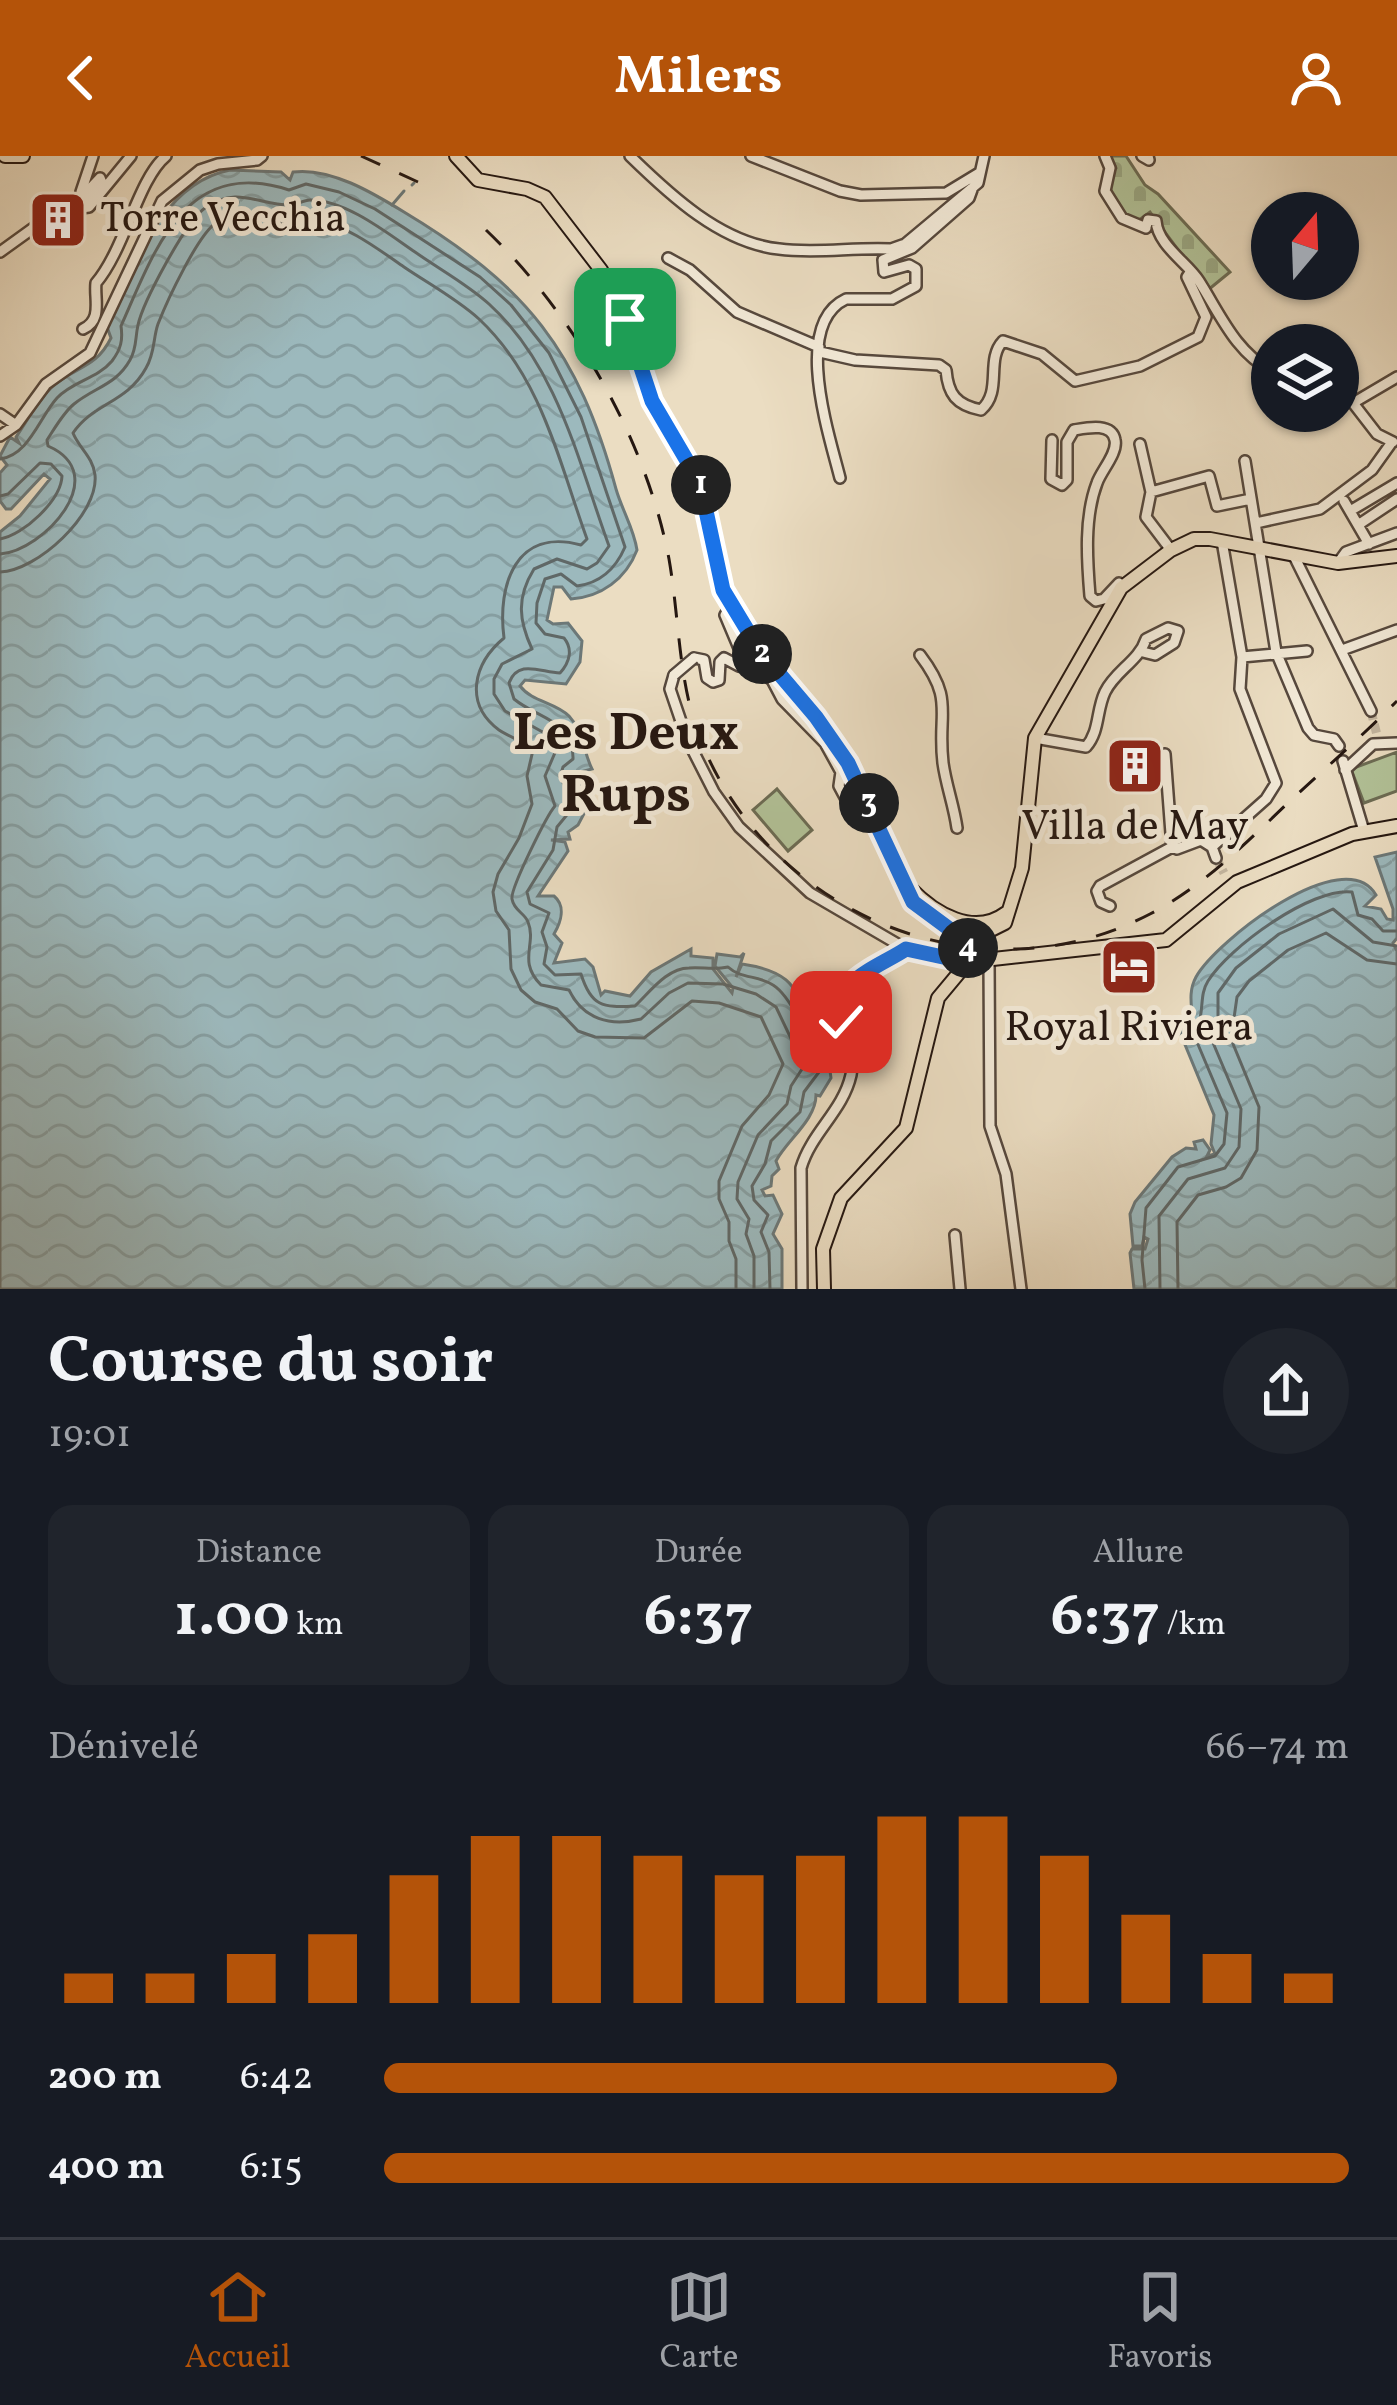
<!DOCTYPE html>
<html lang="fr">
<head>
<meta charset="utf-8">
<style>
  body { margin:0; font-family:Vollkorn,serif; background:#20242c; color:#f1f3f6; height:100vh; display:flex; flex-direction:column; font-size:45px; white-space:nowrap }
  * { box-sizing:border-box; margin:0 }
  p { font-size:39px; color:#9ea1a6 }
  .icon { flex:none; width:66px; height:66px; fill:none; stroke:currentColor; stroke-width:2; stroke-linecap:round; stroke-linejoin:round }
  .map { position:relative; height:1133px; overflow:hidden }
  .details { display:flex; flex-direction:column; background:#171b24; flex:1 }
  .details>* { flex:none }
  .needle { width:78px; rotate:19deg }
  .buttons { position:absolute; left:1251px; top:36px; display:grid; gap:24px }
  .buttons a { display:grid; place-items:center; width:108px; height:108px; border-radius:50%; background:#171b24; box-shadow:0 3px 9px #0004; font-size:60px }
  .pin { position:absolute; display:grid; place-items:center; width:102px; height:102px; color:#fff; margin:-51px; border-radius:24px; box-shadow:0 6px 18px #0006 }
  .km { position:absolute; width:60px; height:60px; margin:-30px; border-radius:50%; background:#222; color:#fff; font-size:33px; line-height:60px; text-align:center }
  .round { display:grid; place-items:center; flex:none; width:126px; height:126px; border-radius:63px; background:#20242c }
  .headline { display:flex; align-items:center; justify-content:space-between; height:204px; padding:0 48px }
  h1 { font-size:66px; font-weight:700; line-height:90px }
  .metrics { display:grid; grid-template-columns:repeat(3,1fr); gap:18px; height:204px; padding:12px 48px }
  .metrics div { display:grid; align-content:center; border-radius:24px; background:#20242c; text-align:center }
  .metrics b { font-size:60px; font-weight:700 }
  .metrics small { font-size:33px; font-weight:400 }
  .metrics p { font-size:33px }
  .chart { height:336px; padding:24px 48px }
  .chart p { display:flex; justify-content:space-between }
  .chart svg { width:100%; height:216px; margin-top:12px; stroke:#b45309; stroke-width:6 }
  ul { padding:0 48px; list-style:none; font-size:39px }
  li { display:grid; grid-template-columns:192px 144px 1fr; align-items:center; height:90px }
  li i { height:30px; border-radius:15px; background:#b45309 }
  header { display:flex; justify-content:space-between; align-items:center; height:156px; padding:0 48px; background:#b45309; color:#fff; font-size:54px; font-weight:700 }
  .dock { display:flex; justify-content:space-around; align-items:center; height:168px; border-top:3px solid #363941; background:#171b24; font-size:33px; color:#9ea1a6 }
  .dock a { display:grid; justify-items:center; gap:6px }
  .dock .selected { color:#b45309 }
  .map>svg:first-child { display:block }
  .cemetery { fill:url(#cemetery-stones); stroke:#6c6c54; stroke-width:3 }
  .pitch { fill:#b2c298; stroke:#6c6c54; stroke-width:3 }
  .water { fill:url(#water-waves); stroke:#6c7878; stroke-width:3 }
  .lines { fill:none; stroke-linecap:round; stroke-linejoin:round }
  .shore { stroke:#606867; stroke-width:3 }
  .stream { stroke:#6c7878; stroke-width:3 }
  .minor-tunnel { stroke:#c3b59f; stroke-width:9; stroke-dasharray:9 4.5; stroke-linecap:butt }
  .minor-casing { stroke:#56483d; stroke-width:14 }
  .major-casing { stroke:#251711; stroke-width:16 }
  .minor { stroke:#f2e9d7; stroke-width:9 }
  .major { stroke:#ebddc2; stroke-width:12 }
  .rail { stroke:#251711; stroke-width:3; stroke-dasharray:21 21; stroke-linecap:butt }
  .minor-bridge-casing { stroke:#56483d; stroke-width:14; stroke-linecap:butt }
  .major-bridge-casing { stroke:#251711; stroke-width:16; stroke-linecap:butt }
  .minor-bridge { stroke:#f2e9d7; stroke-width:9 }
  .major-bridge { stroke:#ebddc2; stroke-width:12 }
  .route-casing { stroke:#fff; stroke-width:24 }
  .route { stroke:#1a73e8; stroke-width:15 }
  .labels { text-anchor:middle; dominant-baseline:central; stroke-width:10; stroke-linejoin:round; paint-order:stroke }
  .poi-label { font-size:42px; fill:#251711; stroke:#f2e9d7 }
  .district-label { font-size:54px; font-weight:bold; fill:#251711; stroke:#f2e9d7 }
</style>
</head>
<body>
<header><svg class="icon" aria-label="back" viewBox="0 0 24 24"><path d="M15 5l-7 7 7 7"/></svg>Milers<svg class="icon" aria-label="person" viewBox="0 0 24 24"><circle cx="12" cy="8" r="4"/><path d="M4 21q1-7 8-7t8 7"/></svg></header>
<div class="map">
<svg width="1397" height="1133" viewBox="0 0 1397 1133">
  <defs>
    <pattern id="cemetery-stones" width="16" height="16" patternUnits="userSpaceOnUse" patternTransform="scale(3)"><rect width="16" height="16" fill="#b2c298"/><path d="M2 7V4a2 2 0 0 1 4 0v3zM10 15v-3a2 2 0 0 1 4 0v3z" fill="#99a682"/></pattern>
    <pattern id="water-waves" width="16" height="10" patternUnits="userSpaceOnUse" patternTransform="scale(3)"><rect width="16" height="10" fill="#9cb9bd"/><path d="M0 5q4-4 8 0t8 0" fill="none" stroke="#869ea1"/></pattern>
  </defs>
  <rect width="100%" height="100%" fill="#ebddc2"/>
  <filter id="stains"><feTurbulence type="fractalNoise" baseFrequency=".00167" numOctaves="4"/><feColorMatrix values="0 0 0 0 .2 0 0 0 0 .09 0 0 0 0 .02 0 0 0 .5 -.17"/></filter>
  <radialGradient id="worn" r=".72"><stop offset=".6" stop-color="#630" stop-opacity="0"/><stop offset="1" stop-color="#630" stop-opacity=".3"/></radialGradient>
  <!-- cemetery -->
  <path class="cemetery" d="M1110,0H1126L1145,29L1158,38L1230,116L1208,134L1150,56L1139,64L1125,62C1117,44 1101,30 1116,12Z"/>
  <!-- pitch -->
  <path class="pitch" d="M1397,596V635L1364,647L1351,613Z
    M777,633L812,674L788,695L753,654Z"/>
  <!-- water -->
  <path class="water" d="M230,14L281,16L290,24L293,16C330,11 373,37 404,56C527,130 578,194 616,333C622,354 634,373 637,394C626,423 601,441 571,443L562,431H554L547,464L553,468L568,467L582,485L580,506L566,528L525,524L520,530C532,546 555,546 569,560C584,576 583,595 592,613L572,618L574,627L581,626L588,650L578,669L568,676L570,683L551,684L565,686L568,695L538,740H554C566,750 561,766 554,778L562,787L554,807L585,803L593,811L601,839L605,835L630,840L651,816L691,793V800L713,802V813L732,837L733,832L715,810L717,798L740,801L744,797L736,821L742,808C789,815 793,828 812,866C818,878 822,877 827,889L823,891L827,893L831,922L820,940L816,939C816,964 787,984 776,1005L779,1013L772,1020L771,1030L762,1034L765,1040L773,1039L782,1058L773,1078L782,1093V1133H0V376L20,360L50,323L44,318L11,353H6L0,345V317L7,309L0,300L10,281L19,287L16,281C27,265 37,246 51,232C74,210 95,214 111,182L107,171C134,113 159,28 230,14Z
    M1397,696V782L1393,787L1397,795V1133H1134L1130,1097L1132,1093H1145L1148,1083L1144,1081L1142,1090H1133L1130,1058L1135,1046L1172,1001L1186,992L1196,993L1194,986L1203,984L1210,994L1207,1000L1215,998L1211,988L1214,959L1181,879V873L1192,858C1191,846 1189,834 1196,821C1216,785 1344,685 1376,739L1365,750L1381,753L1387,763L1393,764V753L1375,701Z"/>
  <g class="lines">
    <!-- shore -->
    <path class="shore" d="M0,303C29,299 39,262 57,242C73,225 97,223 112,205C121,193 123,184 121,170C155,94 185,0 289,34L306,28L339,36L375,53L480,121L511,149L549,197L581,261L625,391C616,412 600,427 577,430L561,418L545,423L537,447L536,467L545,478L564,482C573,493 570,506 560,517C540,516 518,503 509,527L514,543C538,563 574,564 573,603L563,611L560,621L575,649L557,671L553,694L527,736L530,748L549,757L542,776L547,791L544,808L555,819L581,818C591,850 602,852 635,850C650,836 667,812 689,812C703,811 714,814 728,811C741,823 758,819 773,829C791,840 817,895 819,916L804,936L800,956L771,985L765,1008L752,1030L754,1044L768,1059L761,1076L769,1096L770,1133
      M0,340L8,338L40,307L51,308L62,320C61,344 24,379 0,383
      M0,398C43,395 114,319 48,290L47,284C55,272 63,257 74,248C95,231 116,229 130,204C137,192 135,182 138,169C143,146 186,65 205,52C238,28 262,51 292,49C298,48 304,44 310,44C346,44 387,77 415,96C439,113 467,128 489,148C558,211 578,305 609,390L597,407L587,413L557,403L534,413C516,442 519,465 532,493L502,508L494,523V538L505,555L548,579L557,592L545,620L555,650C547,659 510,733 512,743C514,755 525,757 528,766C537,788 517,805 541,829L569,834C583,863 610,871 641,863L669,837L688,827L723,828L756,838L776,851L804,910L791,930L787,948L758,979L738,1026L737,1043L749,1063L746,1078L754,1100V1133
      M0,416C37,415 99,358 95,319C93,301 79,292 73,277C93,247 127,247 146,212C155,197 153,182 158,168C167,145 198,78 217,66C241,50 264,66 288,67C298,67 306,63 315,64C347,69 378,93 404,111C429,128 457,143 479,163C542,222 559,306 587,383L581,389C516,371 497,429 504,482C474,507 463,547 499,574C511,582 524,585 533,594L527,620L532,648L519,682L498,718L493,736L496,755L509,774L511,813L521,834L535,846L557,853L578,875L595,881L644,882L692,845L719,847L761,861L783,908L769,939L742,970L719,1025V1043L729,1066V1085L736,1103V1133
      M1145,1133L1142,1104L1146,1052L1178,1011L1215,1000L1224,988L1227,957L1194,879C1206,857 1198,841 1208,825C1229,791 1312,731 1352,736L1358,759L1372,763L1383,775H1397
      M1160,1133L1159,1060L1188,1023L1225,1012L1239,991L1241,953L1211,882L1218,861V837L1236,812L1279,778L1333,753L1373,786L1397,790
      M1178,1133L1177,1066L1198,1039L1226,1031L1241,1022L1257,994L1259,951L1231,883L1237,841L1249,825L1288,794L1326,777L1367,804L1397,808"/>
    <!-- stream -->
    <path class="stream" d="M412,29L414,27
      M392,49L404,35"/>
    <!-- minor-tunnel -->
    <path class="minor-tunnel" d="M1371,555L1377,579
      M1216,702L1224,717"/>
    <!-- minor casing -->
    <g class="minor-casing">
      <path id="minor" d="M630,0C670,39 721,87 779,93C815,98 854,91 891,93L905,88L978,27L984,0
        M751,0L840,35L861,39L946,37L979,17
        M1105,0L1110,12L1105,35L1122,62L1146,72
        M1142,0L1149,4L1148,0
        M82,48L102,27L100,22L85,38L81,36L93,0
        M1146,71L1148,64L1156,65C1158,90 1187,106 1199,125C1220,158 1236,197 1272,215
        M0,96L57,55L89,51L131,0
        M668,102L690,114L737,156L819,191
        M83,173C103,164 94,143 96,127C125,93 138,23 166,0
        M820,196L855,204L939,209L946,214C948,238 956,249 981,254C1003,235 985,204 1003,185L1042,198L1075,225L1140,210L1198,181L1206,161L1187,121L1189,118
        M1338,244L1353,247L1377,278L1393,286
        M1353,247L1397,221
        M0,258L16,269
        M0,280L16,269L46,228L90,197L162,45L200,14L218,8L257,4L262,0
        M1052,284L1051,323L1062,329L1067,324V286L1074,274C1086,272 1112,266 1115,284C1118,297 1101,315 1097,327C1084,361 1087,404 1090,440L1096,445L1104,443L1119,427
        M1140,288L1151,336L1146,361L1171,394
        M1245,305L1276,496L1308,572L1314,579L1334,583L1339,590
        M840,322C829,278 792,168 846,143H892L916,130V113L909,109L884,116L883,104L912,92L969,42L973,31
        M1151,336L1209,320L1217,350L1251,343
        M1344,345L1369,388
        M1350,355L1397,327
        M1256,367L1320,353L1372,314L1392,286
        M1358,369L1397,343
        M1295,402L1371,555
        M1338,407L1346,396L1397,377
        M731,449L725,459L744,504L772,524L782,543L825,587L841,616L839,630L847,645
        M1342,494L1397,474
        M920,499C955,545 937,556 943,607C946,629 954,650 957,672
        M1242,501L1307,495
        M694,502L704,504L707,522L713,526L719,524L720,506L724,502L739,510L744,504
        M674,519L670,533L687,583L714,636L739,671L810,737L906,793
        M1035,582L1086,591C1100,575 1096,555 1105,536C1115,515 1139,505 1146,483L1168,472L1178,475L1174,487L1155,499L1143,496
        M1165,598L1172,691
        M1343,605L1364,675
        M1345,614L1373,588L1397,587
        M1212,691L1266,643L1276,627L1240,533L1242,501L1222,385
        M1110,750L1101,746L1097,735L1100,730L1172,691L1177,693L1201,684L1212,691L1216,702
        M989,805L990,970L1006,1018L1021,1133
        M955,1079L960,1133
        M802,1133L801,1012C811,977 843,955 851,919C857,889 831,865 842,835L906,793L966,806"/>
    </g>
    <!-- major casing -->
    <g class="major-casing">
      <path id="major" d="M5,0H23
        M456,0L478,24L527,33L545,41L601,114L625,163L652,245L700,327L723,434L760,495L816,561L848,607L910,732C935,758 974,781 1006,757
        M914,747L967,786L1005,767L1022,712L1035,582L1121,432L1171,394L1194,383H1210L1338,407L1397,400
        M966,806L1166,784L1237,726L1352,678L1397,670
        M824,1133L823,1093L841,1042L906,972L938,842L963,812L967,801"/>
    </g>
    <!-- minor -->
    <use href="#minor" class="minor"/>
    <!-- major -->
    <use href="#major" class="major"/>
    <!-- rail -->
    <path class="rail" d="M361,0L418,26
      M486,74C574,158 646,283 669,403C680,466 678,531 703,590C775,761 982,846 1150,758C1204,730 1247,686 1291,644C1327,611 1363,579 1397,545"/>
    <!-- minor-bridge casing -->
    <g class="minor-bridge-casing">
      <path id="minor-bridge" d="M674,519L694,502"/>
    </g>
    <!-- major-bridge casing -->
    <g class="major-bridge-casing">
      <path id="major-bridge" d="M967,786V801"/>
    </g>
    <!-- minor-bridge -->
    <use href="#minor-bridge" class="minor-bridge"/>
    <!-- major-bridge -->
    <use href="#major-bridge" class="major-bridge"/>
  </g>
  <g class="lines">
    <!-- route casing -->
    <g class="route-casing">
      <path id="route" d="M625,163L652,245L700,327L723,434L760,495L816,561L848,607L913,746L967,786L966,806L906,793C879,811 829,826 841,866"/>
    </g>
    <!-- route -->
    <use href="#route" class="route"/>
  </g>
  <!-- icons -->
  <defs>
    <g id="building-square" transform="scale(3)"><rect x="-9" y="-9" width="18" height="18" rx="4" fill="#8f2418" stroke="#f2e9d7"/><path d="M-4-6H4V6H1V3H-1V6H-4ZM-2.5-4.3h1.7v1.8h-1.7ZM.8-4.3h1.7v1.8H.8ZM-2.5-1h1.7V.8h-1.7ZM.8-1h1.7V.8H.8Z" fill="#fff"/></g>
    <g id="hotel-square" transform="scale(3)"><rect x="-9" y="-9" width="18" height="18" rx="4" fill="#8f2418" stroke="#f2e9d7"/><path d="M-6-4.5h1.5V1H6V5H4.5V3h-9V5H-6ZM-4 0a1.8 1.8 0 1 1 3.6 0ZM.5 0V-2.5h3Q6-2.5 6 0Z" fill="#fff"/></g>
  </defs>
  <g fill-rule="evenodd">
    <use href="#building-square" x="58" y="64"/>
    <use href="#building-square" x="1135" y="610"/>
    <use href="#hotel-square" x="1129" y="811"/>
  </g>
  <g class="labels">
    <!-- poi labels -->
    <g class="poi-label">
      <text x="100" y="64" text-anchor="start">Torre Vecchia</text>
      <text x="1135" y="672">Villa de May</text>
      <text x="1129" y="873">Royal Riviera</text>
    </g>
    <!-- district labels -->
    <g class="district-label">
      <text x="626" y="579">Les Deux<tspan x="626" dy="62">Rups</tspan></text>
    </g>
  </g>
  <rect width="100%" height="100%" filter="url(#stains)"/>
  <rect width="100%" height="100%" fill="url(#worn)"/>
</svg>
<div class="buttons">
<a><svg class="needle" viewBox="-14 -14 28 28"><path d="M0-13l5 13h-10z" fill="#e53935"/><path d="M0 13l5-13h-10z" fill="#9ea1a6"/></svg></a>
<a><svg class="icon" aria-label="layers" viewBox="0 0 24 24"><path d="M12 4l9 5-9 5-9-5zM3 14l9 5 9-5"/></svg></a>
</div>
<div class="pin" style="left:625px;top:163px;background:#1e9e55"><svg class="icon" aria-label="arrive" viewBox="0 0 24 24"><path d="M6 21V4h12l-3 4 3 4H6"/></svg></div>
<div class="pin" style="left:841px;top:866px;background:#d93025"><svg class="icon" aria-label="check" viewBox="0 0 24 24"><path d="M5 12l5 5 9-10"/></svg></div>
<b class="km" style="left:701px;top:329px">1</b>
<b class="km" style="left:762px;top:498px">2</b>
<b class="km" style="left:869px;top:647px">3</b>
<b class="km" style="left:968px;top:792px">4</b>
</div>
<section class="details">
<div class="headline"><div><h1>Course du soir</h1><p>19:01</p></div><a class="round"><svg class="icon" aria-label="share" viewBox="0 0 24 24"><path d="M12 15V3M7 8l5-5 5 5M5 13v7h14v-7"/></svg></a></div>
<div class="metrics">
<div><p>Distance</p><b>1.00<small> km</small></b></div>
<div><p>Durée</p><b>6:37</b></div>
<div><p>Allure</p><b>6:37<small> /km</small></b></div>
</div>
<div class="chart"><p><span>Dénivelé</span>66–74 m</p>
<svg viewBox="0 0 160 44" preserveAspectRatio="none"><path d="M5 44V38M15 44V38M25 44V34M35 44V30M45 44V18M55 44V10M65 44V10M75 44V14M85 44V18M95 44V14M105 44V6M115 44V6M125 44V14M135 44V26M145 44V34M155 44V38"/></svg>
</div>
<ul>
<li><b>200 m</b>6:42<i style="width:76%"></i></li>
<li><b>400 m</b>6:15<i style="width:100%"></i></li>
</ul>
</section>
<nav class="dock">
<a class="selected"><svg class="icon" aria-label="home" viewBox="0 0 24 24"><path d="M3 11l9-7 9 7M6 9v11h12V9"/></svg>Accueil</a>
<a><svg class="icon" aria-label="map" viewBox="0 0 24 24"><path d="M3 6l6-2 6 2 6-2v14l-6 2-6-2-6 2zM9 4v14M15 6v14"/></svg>Carte</a>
<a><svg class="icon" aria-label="saved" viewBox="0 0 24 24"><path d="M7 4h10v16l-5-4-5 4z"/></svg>Favoris</a>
</nav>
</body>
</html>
